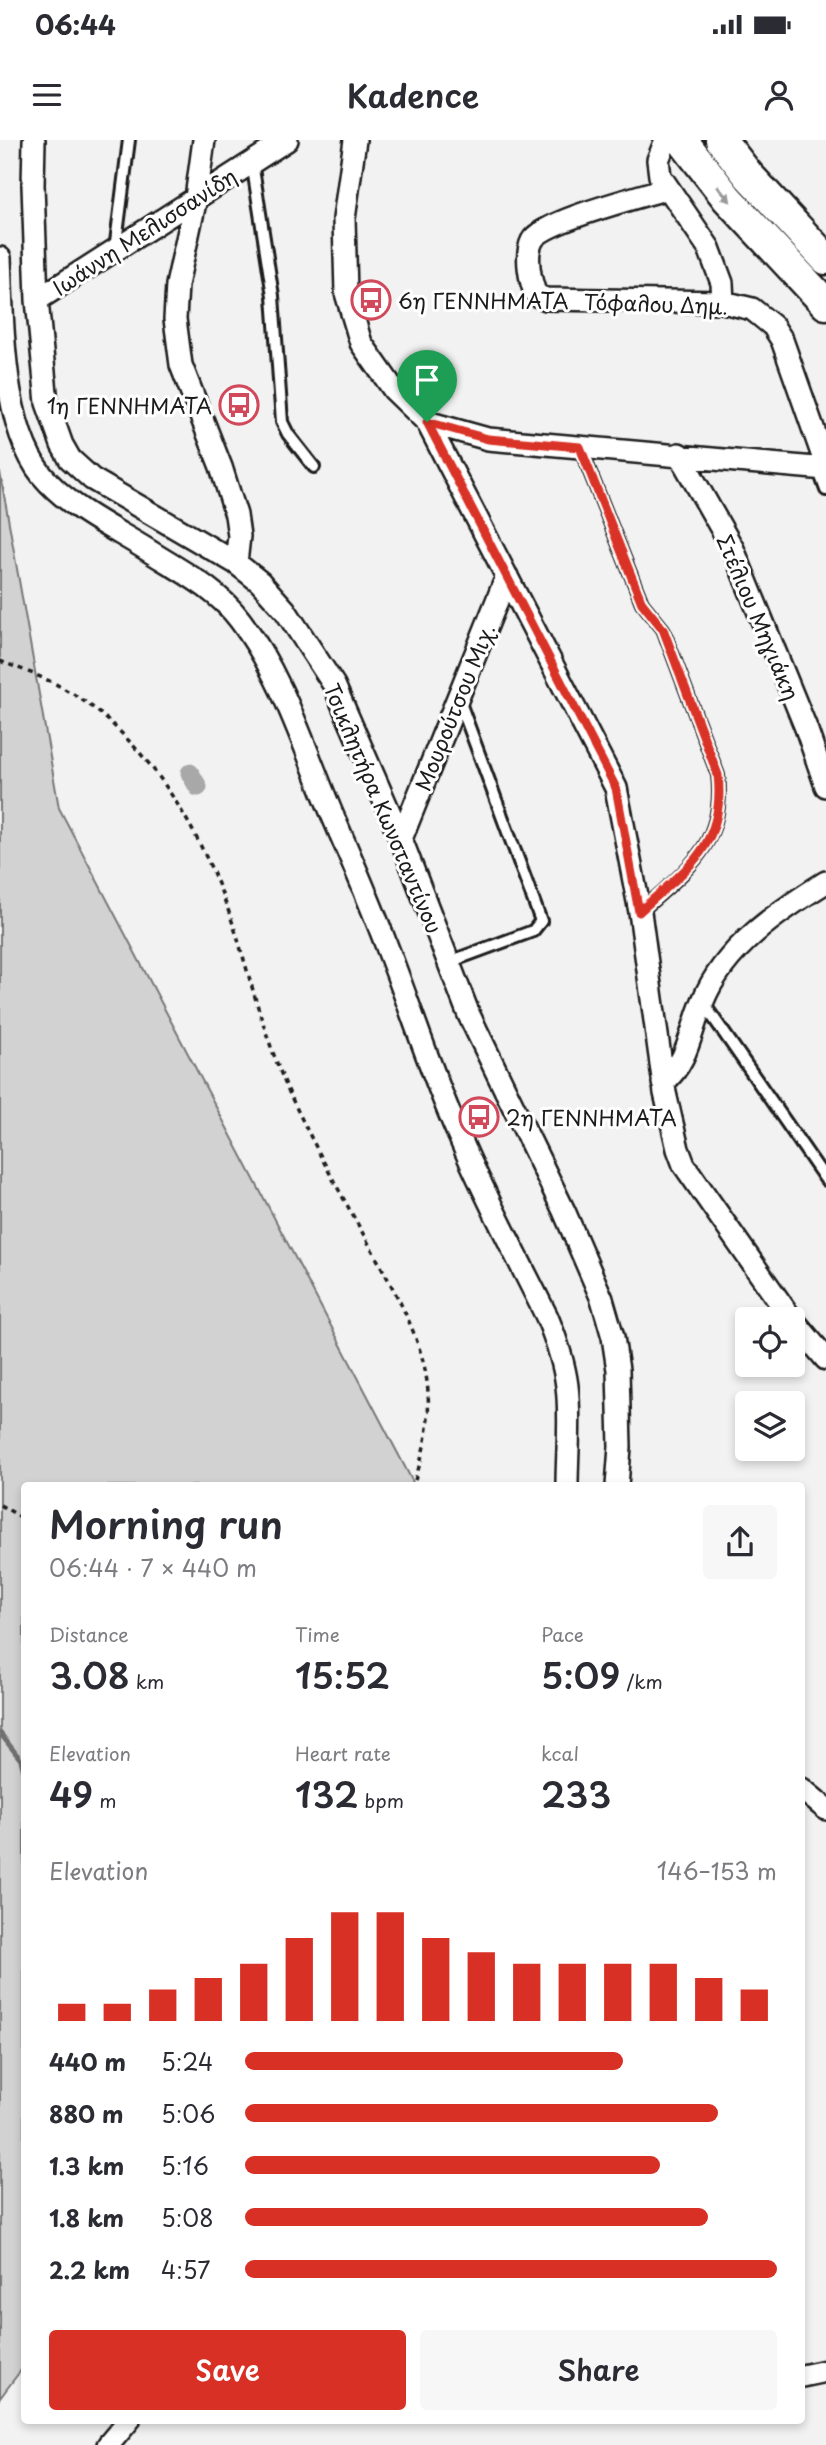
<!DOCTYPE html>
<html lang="en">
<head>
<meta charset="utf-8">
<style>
  body { margin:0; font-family:"Playpen Sans",sans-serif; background:#f7f7f7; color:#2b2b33; height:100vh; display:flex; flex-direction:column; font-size:26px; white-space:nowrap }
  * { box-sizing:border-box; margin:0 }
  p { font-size:23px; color:#7c7c81 }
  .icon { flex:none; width:38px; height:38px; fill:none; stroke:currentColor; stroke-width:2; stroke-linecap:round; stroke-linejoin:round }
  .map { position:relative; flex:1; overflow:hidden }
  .panel { position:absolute; left:21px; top:1342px; width:784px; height:942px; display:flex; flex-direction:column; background:#fff; border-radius:7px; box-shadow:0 4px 10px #0003 }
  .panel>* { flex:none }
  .tools { position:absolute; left:735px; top:1167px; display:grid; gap:14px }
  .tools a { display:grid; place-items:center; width:70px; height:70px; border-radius:7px; background:#fff; box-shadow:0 4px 10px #0003; font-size:35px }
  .pin { position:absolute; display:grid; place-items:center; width:60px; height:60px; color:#fff; margin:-72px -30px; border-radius:50% 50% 50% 0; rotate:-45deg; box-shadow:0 0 7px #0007 }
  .pin .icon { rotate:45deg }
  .round { display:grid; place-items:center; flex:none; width:74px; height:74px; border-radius:7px; background:#f7f7f7 }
  .head { display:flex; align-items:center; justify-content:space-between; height:119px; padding:0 28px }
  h1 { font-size:38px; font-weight:600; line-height:52px }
  .figures { display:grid; grid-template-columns:repeat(3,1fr); gap:10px; height:119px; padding:7px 28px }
  .figures div { display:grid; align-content:center }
  .figures b { font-size:35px; font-weight:600 }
  .figures small { font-size:19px; font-weight:400 }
  .figures p { font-size:19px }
  .chart { height:196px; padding:14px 28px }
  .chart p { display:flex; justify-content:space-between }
  .chart svg { width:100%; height:126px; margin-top:7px; stroke:#d93025; stroke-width:6 }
  .cta { display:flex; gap:14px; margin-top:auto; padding:14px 28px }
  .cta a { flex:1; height:80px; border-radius:7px; background:#d93025; color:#fff; font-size:28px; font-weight:600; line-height:80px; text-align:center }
  .cta a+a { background:#f7f7f7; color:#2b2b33 }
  ul { padding:0 28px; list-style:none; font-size:23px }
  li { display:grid; grid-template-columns:112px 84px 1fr; align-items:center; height:52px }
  li i { height:18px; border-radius:9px; background:#d93025 }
  .status { display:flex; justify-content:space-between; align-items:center; height:49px; padding:0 35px; background:#fff; direction:ltr }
  .status svg { height:19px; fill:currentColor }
  header { display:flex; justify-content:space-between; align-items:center; height:91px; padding:0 28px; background:#fff; font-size:32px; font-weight:600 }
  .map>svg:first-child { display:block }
  .green { fill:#d2d2d2; stroke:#777; stroke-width:2 }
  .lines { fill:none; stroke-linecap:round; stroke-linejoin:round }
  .stream { stroke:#707070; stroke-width:5 }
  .canal { stroke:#a8a8a8; stroke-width:19 }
  .lane-casing { stroke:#1c1c1c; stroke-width:16 }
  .street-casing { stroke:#1c1c1c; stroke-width:26 }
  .secondary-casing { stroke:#1c1c1c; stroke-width:35 }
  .path { stroke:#1c1c1c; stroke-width:3.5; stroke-dasharray:5 5; stroke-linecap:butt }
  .lane { stroke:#fff; stroke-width:10 }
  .street { stroke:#fff; stroke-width:21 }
  .secondary { stroke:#fff; stroke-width:30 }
  .oneway { fill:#999 }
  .route-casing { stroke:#fff; stroke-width:14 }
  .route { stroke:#d93025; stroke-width:9 }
  .labels { text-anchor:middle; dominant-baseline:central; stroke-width:6; stroke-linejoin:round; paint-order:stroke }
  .street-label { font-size:21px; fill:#1c1c1c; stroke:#fff }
  .poi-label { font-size:21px; fill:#1c1c1c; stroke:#fff; text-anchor:start }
</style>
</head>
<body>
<div class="status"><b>06:44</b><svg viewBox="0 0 49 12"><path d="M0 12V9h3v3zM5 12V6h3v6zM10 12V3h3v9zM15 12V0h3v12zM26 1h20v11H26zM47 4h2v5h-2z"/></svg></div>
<header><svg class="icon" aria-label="menu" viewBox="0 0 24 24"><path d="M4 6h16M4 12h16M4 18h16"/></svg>Kadence<svg class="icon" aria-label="person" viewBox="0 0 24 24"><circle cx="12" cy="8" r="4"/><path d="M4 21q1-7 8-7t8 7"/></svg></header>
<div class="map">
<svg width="826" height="2305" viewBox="0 0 826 2305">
  <rect width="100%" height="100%" fill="#f2f2f2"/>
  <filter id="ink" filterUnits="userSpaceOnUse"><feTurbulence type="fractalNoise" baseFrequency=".0143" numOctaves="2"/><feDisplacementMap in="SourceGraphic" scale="14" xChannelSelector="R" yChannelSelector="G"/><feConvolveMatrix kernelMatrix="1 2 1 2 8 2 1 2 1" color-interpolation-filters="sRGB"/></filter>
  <g filter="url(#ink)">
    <!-- green -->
    <path class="green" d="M0,332L59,668L415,1346H24V2226L0,2258Z"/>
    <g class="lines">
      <!-- stream -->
      <path class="stream" d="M0,1593L21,1620L24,1632"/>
      <!-- canal -->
      <path class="canal" d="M190,633L198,647"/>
      <!-- lane casing -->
      <g class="lane-casing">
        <path id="lane" d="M252,22L273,156L282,282L288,294L314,327
          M115,110L129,0
          M580,307L642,463L663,489L718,635C726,705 686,730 640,772
          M818,328L826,350
          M449,822L533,791L541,781L459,560
          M702,861L826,1040"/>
      </g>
      <!-- street casing -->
      <g class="street-casing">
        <path id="street" d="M34,0L33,45L37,160L47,263L62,305L70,319L92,339L236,423L260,442L285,470L334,545L401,699L469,875L564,1071L602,1159L613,1197L618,1230L620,1307L617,1346
          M204,0L196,58L177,145L175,179L181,225L221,327L236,375L239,396L236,423
          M355,0L344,79L346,153L361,203L394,250L427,282L616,648L640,772L665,953L678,1009L684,1025L792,1180
          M666,0L658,20L660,36L709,108L722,143L723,162
          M668,48C643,56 542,81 532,101C525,115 530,141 536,155L546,159L723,162L752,169L773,186L782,200L826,325
          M0,118C3,182 1,296 49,343C76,371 114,389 146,409C179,430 216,448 240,480C284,538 306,614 335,681C353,723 371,764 387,807C412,871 432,936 460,998C486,1059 518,1118 547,1177C556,1199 564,1222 567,1246C571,1279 567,1312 567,1346
          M37,160L287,0
          M427,282L488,299L826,329
          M679,314L733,409L806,588L826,646
          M401,699L507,436
          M663,943C689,921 690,891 703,861C724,808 779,771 826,742
          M793,1180L826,1219
          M802,1649L826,1669
          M802,2236L826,2231
          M108,2305L129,2280"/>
      </g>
      <!-- secondary casing -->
      <g class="secondary-casing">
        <path id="secondary" d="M682,0L727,58L826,164
          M721,0L749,36L826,119"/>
      </g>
      <!-- path -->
      <path class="path" d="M0,521C23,530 47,538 68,551C100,569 127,597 150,625C188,673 216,732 235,790C253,848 268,910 295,965C318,1013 344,1060 370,1106C390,1143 412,1180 423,1221C434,1264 427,1305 413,1346
        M0,1365L24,1379"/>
      <!-- lane -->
      <use href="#lane" class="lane"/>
      <!-- street -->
      <use href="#street" class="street"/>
      <!-- secondary -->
      <use href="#secondary" class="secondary"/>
    </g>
    <!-- one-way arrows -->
    <defs><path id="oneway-solid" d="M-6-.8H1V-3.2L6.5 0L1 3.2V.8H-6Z" transform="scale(1.75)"/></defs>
    <use class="oneway" href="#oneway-solid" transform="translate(724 54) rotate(50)"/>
  </g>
  <g class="lines" filter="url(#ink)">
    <!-- route casing -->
    <g class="route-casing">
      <path id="route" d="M427,282L488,299L580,307L642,463L663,489L718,635C726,706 686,729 639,772L616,648Z"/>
    </g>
    <!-- route -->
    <use href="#route" class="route"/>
  </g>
  <!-- icons -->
  <defs>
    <g id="bus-ring" transform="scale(2.0125)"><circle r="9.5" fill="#fff" stroke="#d1495b" stroke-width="1.5"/><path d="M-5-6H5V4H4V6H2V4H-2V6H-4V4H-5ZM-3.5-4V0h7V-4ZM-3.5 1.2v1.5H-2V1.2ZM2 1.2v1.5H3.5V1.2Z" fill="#d1495b"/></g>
  </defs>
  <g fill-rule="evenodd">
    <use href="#bus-ring" x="371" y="160"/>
    <use href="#bus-ring" x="239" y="265"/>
    <use href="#bus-ring" x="479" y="977"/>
  </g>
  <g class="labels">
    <!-- street labels -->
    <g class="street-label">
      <text transform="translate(144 91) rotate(-33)">Ιωάννη Μελισσανίδη</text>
      <text transform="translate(656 163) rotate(2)">Τόφαλου Δημ.</text>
      <text transform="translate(759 477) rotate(67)">Στέλιου Μηγιάκη</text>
      <text transform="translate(454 567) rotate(-68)">Μουρούτσου Μιχ.</text>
      <text transform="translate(384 668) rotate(67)">Τσικλητήρα Κωνσταντίνου</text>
    </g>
    <!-- poi labels -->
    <g class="poi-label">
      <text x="398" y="160">6η ΓΕΝΝΗΜΑΤΑ</text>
      <text x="212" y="265" text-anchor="end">1η ΓΕΝΝΗΜΑΤΑ</text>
      <text x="506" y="977">2η ΓΕΝΝΗΜΑΤΑ</text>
    </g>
  </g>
</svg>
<div class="tools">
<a><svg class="icon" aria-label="locate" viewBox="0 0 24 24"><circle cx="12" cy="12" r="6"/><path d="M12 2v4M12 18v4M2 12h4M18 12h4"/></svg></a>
<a><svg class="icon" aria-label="layers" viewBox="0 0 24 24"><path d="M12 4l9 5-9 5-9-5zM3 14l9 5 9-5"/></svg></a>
</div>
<div class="pin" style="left:427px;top:282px;background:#1e9e55"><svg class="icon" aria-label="arrive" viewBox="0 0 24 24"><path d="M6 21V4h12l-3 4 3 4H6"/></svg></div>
<section class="panel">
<div class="head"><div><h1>Morning run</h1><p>06:44 · 7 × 440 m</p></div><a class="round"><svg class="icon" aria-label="share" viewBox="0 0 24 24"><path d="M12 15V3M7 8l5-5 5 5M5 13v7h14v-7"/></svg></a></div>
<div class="figures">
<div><p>Distance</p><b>3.08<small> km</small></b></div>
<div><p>Time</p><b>15:52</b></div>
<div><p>Pace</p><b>5:09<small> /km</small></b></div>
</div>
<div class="figures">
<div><p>Elevation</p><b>49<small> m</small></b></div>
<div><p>Heart rate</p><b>132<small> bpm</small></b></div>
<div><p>kcal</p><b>233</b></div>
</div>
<div class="chart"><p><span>Elevation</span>146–153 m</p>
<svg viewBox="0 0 160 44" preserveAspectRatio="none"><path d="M5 44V38M15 44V38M25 44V33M35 44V29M45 44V24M55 44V15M65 44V6M75 44V6M85 44V15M95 44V20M105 44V24M115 44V24M125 44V24M135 44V24M145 44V29M155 44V33"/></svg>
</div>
<ul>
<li><b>440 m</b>5:24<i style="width:71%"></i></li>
<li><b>880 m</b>5:06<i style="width:89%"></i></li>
<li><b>1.3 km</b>5:16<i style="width:78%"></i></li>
<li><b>1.8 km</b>5:08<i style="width:87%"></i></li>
<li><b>2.2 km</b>4:57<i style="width:100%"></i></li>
</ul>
<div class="cta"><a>Save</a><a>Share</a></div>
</section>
</div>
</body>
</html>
